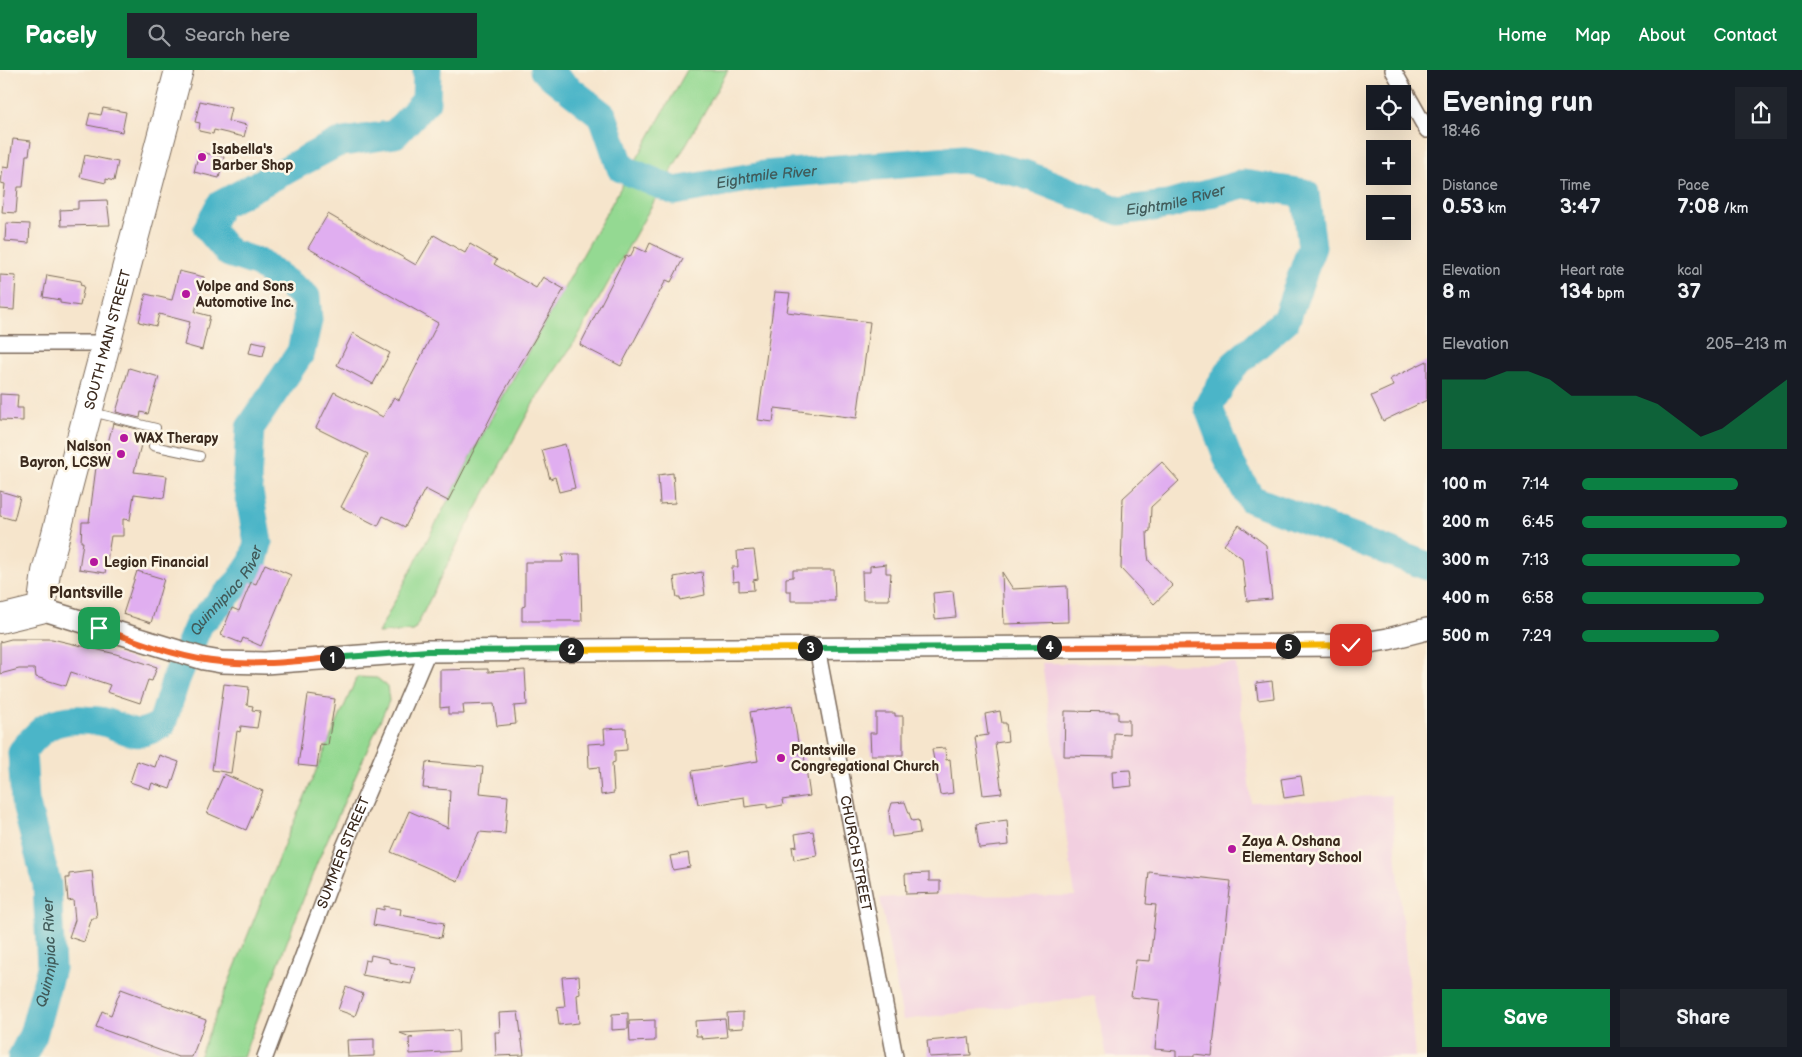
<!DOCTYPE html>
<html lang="en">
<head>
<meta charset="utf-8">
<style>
  body { margin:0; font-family:"Balsamiq Sans",sans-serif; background:#20242c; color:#f1f3f6; height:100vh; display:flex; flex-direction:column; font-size:19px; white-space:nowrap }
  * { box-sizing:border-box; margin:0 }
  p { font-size:16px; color:#9ea1a6 }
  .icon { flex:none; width:28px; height:28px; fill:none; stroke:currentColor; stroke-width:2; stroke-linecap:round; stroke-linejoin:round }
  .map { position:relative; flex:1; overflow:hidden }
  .side { display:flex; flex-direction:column; background:#171b24; width:375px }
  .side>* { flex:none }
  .tools { position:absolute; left:1366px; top:15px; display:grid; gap:10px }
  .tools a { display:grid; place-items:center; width:45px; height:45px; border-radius:0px; background:#171b24; box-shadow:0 5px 20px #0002; font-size:25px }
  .pin { position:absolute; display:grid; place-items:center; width:42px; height:42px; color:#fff; margin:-21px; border-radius:10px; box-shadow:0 2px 8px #0006 }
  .km { position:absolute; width:25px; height:25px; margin:-12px; border-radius:50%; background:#222; color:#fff; font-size:14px; line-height:25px; text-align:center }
  .round { display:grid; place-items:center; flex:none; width:52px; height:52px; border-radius:0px; background:#20242c }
  .overview { display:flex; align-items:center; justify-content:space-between; height:85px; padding:0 15px }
  h1 { font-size:28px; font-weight:600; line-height:38px }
  .stats { display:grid; grid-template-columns:repeat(3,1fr); gap:8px; height:85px; padding:5px 15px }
  .stats div { display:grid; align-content:center }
  .stats b { font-size:21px; font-weight:600 }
  .stats small { font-size:14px; font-weight:400 }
  .stats p { font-size:14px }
  .chart { height:140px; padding:10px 15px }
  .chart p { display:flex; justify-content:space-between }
  .chart svg { width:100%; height:90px; margin-top:5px; fill:#0b8043; opacity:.7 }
  .action { display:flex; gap:10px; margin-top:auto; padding:10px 15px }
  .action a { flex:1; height:58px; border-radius:0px; background:#0b8043; color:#fff; font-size:20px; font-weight:600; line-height:58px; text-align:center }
  .action a+a { background:#20242c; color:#f1f3f6 }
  ul { padding:0 15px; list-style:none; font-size:16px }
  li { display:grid; grid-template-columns:80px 60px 1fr; align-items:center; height:38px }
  li i { height:12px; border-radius:6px; background:#0b8043 }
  header { display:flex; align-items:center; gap:30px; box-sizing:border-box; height:70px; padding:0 25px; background:#0b8043; color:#fff }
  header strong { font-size:24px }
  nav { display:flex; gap:28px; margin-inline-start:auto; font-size:18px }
  .search { width:350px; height:45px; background:#20242c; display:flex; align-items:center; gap:12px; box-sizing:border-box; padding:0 18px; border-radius:0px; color:#9ea1a6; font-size:19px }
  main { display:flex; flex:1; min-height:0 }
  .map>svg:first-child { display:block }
  .built { fill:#f2cfe0 }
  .green { fill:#94d992; stroke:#688258 }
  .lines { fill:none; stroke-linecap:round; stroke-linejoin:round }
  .river { stroke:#4bb5c8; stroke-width:29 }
  .building { fill:#e0aef0 }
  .lane-casing { stroke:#7c6b5b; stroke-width:10 }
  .street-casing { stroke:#7c6b5b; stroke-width:18 }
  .secondary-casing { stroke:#7c6b5b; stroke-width:24 }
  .highway-casing { stroke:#7c6b5b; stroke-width:30 }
  .lane { stroke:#fff; stroke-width:8 }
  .street { stroke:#fff; stroke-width:15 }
  .secondary { stroke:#fff; stroke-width:21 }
  .highway { stroke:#fff; stroke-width:28 }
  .split-1-casing { stroke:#fff; stroke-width:10 }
  .split-2-casing { stroke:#fff; stroke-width:10 }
  .split-3-casing { stroke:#fff; stroke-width:10 }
  .split-4-casing { stroke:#fff; stroke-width:10 }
  .split-5-casing { stroke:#fff; stroke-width:10 }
  .split-6-casing { stroke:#fff; stroke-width:10 }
  .split-1 { stroke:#f0652b; stroke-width:6 }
  .split-2 { stroke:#22a559; stroke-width:6 }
  .split-3 { stroke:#f5b400; stroke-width:6 }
  .split-4 { stroke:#22a559; stroke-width:6 }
  .split-5 { stroke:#f0652b; stroke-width:6 }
  .split-6 { stroke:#f5b400; stroke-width:6 }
  .poi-dot { fill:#b5179e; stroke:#fcf5e5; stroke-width:2 }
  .labels { text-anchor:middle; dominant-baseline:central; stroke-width:5; stroke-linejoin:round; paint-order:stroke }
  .poi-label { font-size:14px; font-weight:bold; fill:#3b2a1e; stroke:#fcf5e5; text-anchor:start }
  .street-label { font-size:14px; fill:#3b2a1e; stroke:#fcf5e5 }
  .water-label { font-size:15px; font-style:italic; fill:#415b5a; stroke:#fcf5e5 }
  .quarter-label { font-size:16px; font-weight:bold; fill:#3b2a1e; stroke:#fcf5e5 }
</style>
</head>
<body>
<header>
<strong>Pacely</strong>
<div class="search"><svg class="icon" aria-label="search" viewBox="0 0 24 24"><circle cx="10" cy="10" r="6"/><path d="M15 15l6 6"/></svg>Search here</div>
<nav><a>Home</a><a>Map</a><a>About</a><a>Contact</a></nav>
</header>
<main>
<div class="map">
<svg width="1427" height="987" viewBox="0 0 1427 987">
  <rect width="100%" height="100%" fill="#fcf5e5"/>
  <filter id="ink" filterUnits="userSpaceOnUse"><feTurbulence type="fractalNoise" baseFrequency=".02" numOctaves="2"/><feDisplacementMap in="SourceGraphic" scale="10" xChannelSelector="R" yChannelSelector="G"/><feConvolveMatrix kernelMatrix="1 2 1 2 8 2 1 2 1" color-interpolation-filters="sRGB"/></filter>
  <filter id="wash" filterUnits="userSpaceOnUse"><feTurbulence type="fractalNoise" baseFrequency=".0096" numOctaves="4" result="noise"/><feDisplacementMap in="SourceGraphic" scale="20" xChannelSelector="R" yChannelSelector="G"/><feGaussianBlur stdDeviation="1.12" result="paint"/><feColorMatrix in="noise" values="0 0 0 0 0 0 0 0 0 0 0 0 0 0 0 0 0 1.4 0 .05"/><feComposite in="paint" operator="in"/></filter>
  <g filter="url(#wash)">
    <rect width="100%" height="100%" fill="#f6e5cc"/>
    <!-- built -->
    <path class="built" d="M1042,593L1236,594L1251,732L1326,731L1342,728L1391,725L1415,987H1107L1095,926L903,950L880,828L926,825L1075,826Z"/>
    <!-- green -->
    <path class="green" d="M687,0H728L576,270L535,330L459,471L414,561L378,563L501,330Z
      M357,607L377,608L387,616L389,631L317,793L243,987H199L285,772Z"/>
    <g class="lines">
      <!-- river -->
      <g class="river">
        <path id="s1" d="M544,0L603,46L621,98L675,121L764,105L963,89L1024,104L1119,141L1168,135L1243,114L1305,123L1312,177L1286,250L1234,295L1208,336L1229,391L1251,429L1427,496"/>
        <path id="s2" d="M22,987L33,965L51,898L47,814L25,731L22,682C41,658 53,648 84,650C90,651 98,650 104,652C130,659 133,671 162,654L176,609L199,554L240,511L253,492L258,473L247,411L250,358L301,282L308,250L306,227L259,193L229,183L208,158L220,135L337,73L395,64L426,31L427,0"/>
      </g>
    </g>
    <g id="blocks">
      <!-- building -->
      <path class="building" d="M200,31L231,38L228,51L247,55L244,67L214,60L213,64L199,61L200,53L195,52Z
        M103,38L126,42L122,62L87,55L90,43L101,45Z
        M13,69L31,71L29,85H26L23,117H18L16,143L2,142L5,114L1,113L3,97L9,98Z
        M199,82L224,87L219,108L194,102Z
        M85,85L118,92L114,111L106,109V113L80,107Z
        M107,130L110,155L61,156L60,140L78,139V131Z
        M328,144L416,195L434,165L465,183L470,174L497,190L494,194L536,218L543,207L564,219L501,327L448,431L425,419L405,457L383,446L378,456L341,437L368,384L316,358L334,322L383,347L394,327L399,330L438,253L308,178Z
        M6,153L30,154L29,173L5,171Z
        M650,173L683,189L671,212L666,210L621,296L580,275L626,185L630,187L635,177L646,182Z
        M179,201L204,207L195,242L210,246L202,280L184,275L190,252L159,244L156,256L139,252L146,224L172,230Z
        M0,205L16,206L14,240L0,239Z
        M47,205L81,211L80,215L84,216L80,236L60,233V230L43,227Z
        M775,222L790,223L787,242L870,252L857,348L775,338L773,352L758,350Z
        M353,263L390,283L373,314L337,295Z
        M252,271L266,274L263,286L249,283Z
        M1427,291V330L1383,351L1371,326L1393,316L1390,309Z
        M129,298L159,307L148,344L141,342L140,348L116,342Z
        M0,324L18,325L17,338H23V351L0,350Z
        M113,353L137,359L134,368L142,371L134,402L167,406L164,428L134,424L130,450L123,449V466H111L105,503L79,499L83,472H81L82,452H89L96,397H102Z
        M565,374L575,418L559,422L555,407L550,409L542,380Z
        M1162,392L1179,411L1151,437L1150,461L1147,462L1148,485L1149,491L1173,516L1154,534L1121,499L1123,428Z
        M673,403L675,433L660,434L658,405Z
        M0,421L20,427L14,450L0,446Z
        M1239,455L1266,475L1272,529L1247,531L1242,488L1224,475Z
        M754,480L758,509L753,510L754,520L739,521V511L733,512L732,497H738L737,481Z
        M562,484H580L582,551H522V537L525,536V492H563Z
        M265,494L291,505L261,576L243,568L241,573L221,565L232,538L239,541L251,512L256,514Z
        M886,494V503H891L889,530H863L862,502H870V496Z
        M793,500H834L835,531H791V521H786V508L793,507Z
        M137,501L164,509L151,553L123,544Z
        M702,502L705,525L680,530V528H677L674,507Z
        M1002,502L1013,519L1067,516L1068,552L1004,554Z
        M953,521L956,547L935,549L933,523Z
        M11,569H52L116,584L157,597L152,611L148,610L140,633L107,622L110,615L71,602L66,616L36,607L35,599H19L0,604V572Z
        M488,599V602L525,600L527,635L514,636L516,654L497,656L494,634L463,635L464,644H448V637L440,638V600Z
        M1272,611L1274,628L1258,630L1256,613Z
        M224,614L249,617L247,635L253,636L252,640L260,641L257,658L241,656L240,662L237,661L231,703L212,700Z
        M308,625L335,629L328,675L320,674L317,697L298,695Z
        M792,635L800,685H804L810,726L782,730L783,735L767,738V734L745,737L744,727L698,734L692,701L758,691L750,642Z
        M1000,641L1002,653H1006L1008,671L995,673L1002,723L983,725L975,667L988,665L985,644Z
        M1065,641L1118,642V650H1129V664L1114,663V687L1064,686Z
        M876,643H895V646H903V685H871L870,663H876Z
        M626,658L627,680L615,681V692L612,693L614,723L601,725L599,697L589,698L588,674L605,673L604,659Z
        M945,678L946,690L950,689L953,723L940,725L932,679Z
        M159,685L179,692L170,719L152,713L150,719L130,712L137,691L155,697Z
        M426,692L483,697L480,723L508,726L505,764L479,762L458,811L391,782L409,741L448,758L450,720L423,718Z
        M1130,700L1132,716L1113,718L1112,701Z
        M224,704L263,721L246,760L207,743Z
        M1301,706L1304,725L1284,728L1281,709Z
        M905,732L912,751L918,750L920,763L892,767L889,743L892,733Z
        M1007,750L1009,775L979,778L976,754Z
        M813,761L817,786L794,790L792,777L797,776L795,764Z
        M688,783L690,797L673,800L670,786Z
        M92,801L97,848H92L84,872L69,867L75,850L73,830L68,831L66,808H69V804Z
        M1149,802L1231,811L1212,986L1194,984V987H1176V981L1155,979L1160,930L1131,927L1136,890L1150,891L1156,835L1146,834Z
        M929,803V811H940V823L906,824L905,804Z
        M384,836L401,839L400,845L444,853L441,868L373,855L376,838L384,840Z
        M371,885L389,889V892L415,897L411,914L362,905L365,890L370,891Z
        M579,906L580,924L577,925L579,953L559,955L557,938L565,937L562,907Z
        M346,917L363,924L355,946L338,940Z
        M121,919L206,950L192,987H178L96,957L102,941L111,945Z
        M518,942L524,985L496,986L495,962H500L499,943Z
        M743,942V958L728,959L727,943Z
        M628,943V959L612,960V944Z
        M725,949L727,967L702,969L701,966H696L695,951Z
        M655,950V971L630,972L629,951Z
        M458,960L459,981L410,984L409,968H413L400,963Z
        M969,967L971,985L929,987L927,971Z
        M374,969V986L348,987L347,970Z"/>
    </g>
  </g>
  <g filter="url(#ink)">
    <use href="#blocks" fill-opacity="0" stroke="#7c6b5b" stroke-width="1"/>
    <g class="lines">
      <!-- lane casing -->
      <g class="lane-casing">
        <path id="lane" d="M92,342L156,358L153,376L200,386"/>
      </g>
      <!-- street casing -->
      <g class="street-casing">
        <g id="street">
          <path d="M1393,0L1427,60"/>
          <path d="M0,273H107"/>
          <path id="s3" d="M817,578L895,987"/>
          <path id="s4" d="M265,987L344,777L428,581"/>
        </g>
      </g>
      <!-- secondary casing -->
      <g class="secondary-casing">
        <path id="secondary" d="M41,539L204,589L221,592L265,593L428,581L1351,575L1388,569L1427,559"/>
      </g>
      <!-- highway casing -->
      <g class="highway-casing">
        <g id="highway">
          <path id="s5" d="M0,549L41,539L46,502L71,406L179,0"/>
        </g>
      </g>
      <!-- lane -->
      <use href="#lane" class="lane"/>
      <!-- street -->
      <use href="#street" class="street"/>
      <!-- secondary -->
      <use href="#secondary" class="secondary"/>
      <!-- highway -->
      <use href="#highway" class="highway"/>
    </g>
  </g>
  <g class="lines" filter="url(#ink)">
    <!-- split-1 casing -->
    <g class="split-1-casing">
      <path id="split-1" d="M99,558C138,571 180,589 221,592C258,596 296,591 332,588"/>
    </g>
    <!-- split-2 casing -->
    <g class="split-2-casing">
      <path id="split-2" d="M332,588L428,581L571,580"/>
    </g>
    <!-- split-3 casing -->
    <g class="split-3-casing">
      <path id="split-3" d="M571,580L810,578"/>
    </g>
    <!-- split-4 casing -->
    <g class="split-4-casing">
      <path id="split-4" d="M810,578L1049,577"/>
    </g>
    <!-- split-5 casing -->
    <g class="split-5-casing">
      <path id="split-5" d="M1049,577L1288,576"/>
    </g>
    <!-- split-6 casing -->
    <g class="split-6-casing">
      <path id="split-6" d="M1288,576L1351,575"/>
    </g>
    <!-- split-1 -->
    <use href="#split-1" class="split-1"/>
    <!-- split-2 -->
    <use href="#split-2" class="split-2"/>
    <!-- split-3 -->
    <use href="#split-3" class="split-3"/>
    <!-- split-4 -->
    <use href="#split-4" class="split-4"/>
    <!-- split-5 -->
    <use href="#split-5" class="split-5"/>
    <!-- split-6 -->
    <use href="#split-6" class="split-6"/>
  </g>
  <!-- markers -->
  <g class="poi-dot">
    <circle cx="202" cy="87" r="5"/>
    <circle cx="186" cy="224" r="5"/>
    <circle cx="124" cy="368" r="5"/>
    <circle cx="121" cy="384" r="5"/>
    <circle cx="94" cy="492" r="5"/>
    <circle cx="781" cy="688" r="5"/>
    <circle cx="1232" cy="779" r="5"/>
  </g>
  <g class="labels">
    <!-- poi labels -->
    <g class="poi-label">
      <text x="212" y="79">Isabella's<tspan x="212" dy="16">Barber Shop</tspan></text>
      <text x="196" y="216">Volpe and Sons<tspan x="196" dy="16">Automotive Inc.</tspan></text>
      <text x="134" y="368">WAX Therapy</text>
      <text x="111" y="376" text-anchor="end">Nalson<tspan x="111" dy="16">Bayron, LCSW</tspan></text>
      <text x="104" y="492">Legion Financial</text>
      <text x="791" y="680">Plantsville<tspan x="791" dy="16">Congregational Church</tspan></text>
      <text x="1242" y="771">Zaya A. Oshana<tspan x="1242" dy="16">Elementary School</tspan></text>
    </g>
    <!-- street labels -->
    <g class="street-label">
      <text stroke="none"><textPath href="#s5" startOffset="320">SOUTH MAIN STREET</textPath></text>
      <text stroke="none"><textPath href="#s4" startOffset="219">SUMMER STREET</textPath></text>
      <text stroke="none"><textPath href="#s3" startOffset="209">CHURCH STREET</textPath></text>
    </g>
    <!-- water labels -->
    <g class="water-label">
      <text stroke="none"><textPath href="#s1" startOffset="281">Eightmile River</textPath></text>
      <text stroke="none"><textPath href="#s1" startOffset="701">Eightmile River</textPath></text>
      <text stroke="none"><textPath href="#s2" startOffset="619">Quinnipiac River</textPath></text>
      <text stroke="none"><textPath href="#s2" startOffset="109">Quinnipiac River</textPath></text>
    </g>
    <!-- quarter labels -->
    <g class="quarter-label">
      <text x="86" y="523">Plantsville</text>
    </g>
  </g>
</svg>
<div class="tools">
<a><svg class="icon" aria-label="locate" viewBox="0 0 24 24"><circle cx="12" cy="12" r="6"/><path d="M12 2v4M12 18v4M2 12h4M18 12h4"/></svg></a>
<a>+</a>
<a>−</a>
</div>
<div class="pin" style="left:99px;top:558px;background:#1e9e55"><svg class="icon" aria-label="arrive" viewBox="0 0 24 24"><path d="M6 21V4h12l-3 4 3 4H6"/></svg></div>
<div class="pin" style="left:1351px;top:575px;background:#d93025"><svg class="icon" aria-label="check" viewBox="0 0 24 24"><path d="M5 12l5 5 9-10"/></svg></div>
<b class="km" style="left:332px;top:588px">1</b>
<b class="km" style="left:571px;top:580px">2</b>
<b class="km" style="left:810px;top:578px">3</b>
<b class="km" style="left:1049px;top:577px">4</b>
<b class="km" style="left:1288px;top:576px">5</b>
</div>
<section class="side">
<div class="overview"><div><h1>Evening run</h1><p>18:46</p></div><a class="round"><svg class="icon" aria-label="share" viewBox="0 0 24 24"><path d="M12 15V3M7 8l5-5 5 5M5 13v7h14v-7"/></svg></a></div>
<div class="stats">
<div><p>Distance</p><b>0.53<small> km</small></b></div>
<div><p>Time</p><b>3:47</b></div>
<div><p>Pace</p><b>7:08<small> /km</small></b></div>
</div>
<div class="stats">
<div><p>Elevation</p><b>8<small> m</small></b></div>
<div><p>Heart rate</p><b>134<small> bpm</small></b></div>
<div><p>kcal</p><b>37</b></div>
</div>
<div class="chart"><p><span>Elevation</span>205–213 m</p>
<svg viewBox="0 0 160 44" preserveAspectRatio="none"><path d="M0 44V10L10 10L20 10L30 6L40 6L50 10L60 18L70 18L80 18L90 18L100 22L110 30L120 38L130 34L140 26L150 18L160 10V44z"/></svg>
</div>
<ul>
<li><b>100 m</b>7:14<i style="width:76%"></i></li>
<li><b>200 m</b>6:45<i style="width:100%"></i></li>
<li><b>300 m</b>7:13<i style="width:77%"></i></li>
<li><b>400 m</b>6:58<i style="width:89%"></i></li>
<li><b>500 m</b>7:29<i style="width:67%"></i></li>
</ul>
<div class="action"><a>Save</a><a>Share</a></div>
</section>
</main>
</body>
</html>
